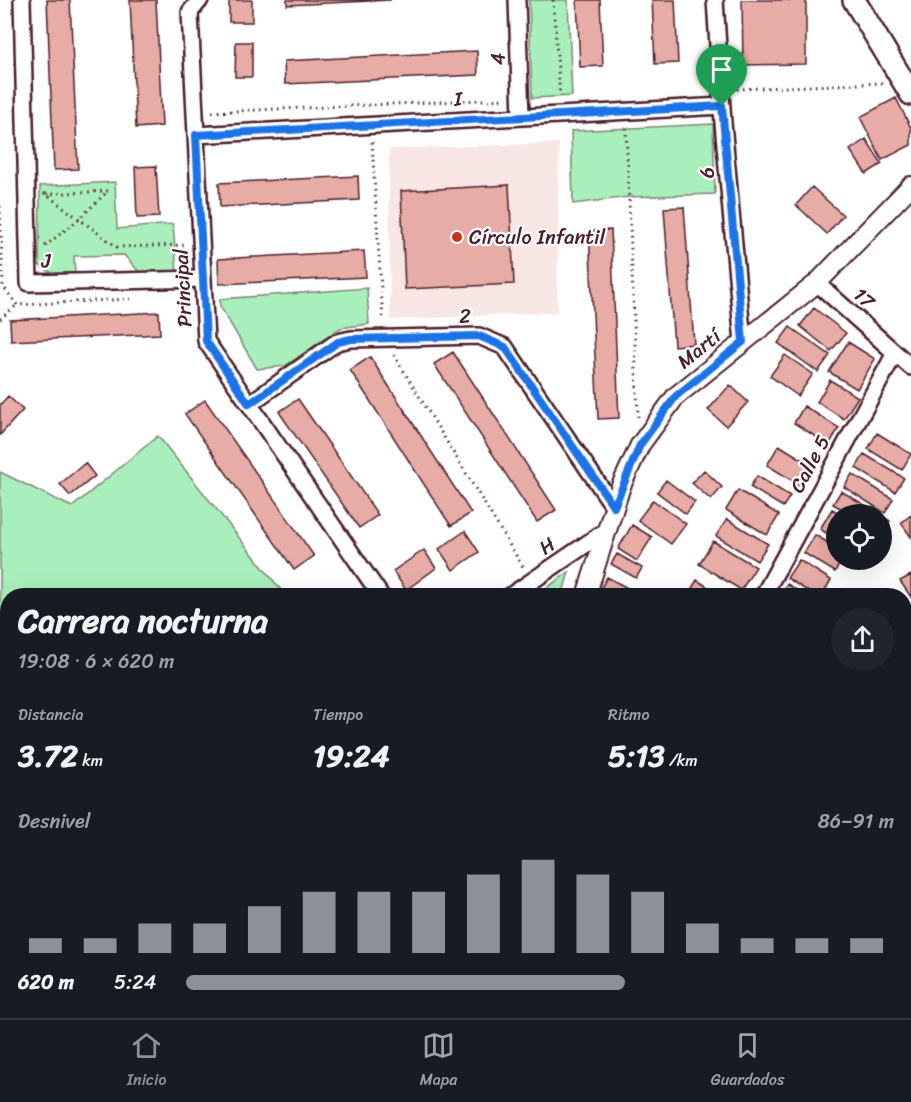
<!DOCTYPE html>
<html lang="es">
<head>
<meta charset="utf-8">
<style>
  body { margin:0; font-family:Sriracha,sans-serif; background:#20242c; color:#f1f3f6; height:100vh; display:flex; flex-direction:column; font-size:22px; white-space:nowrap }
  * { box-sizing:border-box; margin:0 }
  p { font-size:20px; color:#9ea1a6 }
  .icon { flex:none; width:33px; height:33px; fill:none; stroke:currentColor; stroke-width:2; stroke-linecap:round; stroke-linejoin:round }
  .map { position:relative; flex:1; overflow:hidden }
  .side { position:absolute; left:0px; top:588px; width:912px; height:430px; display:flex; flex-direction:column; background:#171b24; border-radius:24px 24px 0 0; box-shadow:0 6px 24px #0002 }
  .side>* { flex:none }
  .fabs { position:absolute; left:826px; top:504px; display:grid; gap:12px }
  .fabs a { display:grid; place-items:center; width:66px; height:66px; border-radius:50%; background:#171b24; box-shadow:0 6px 24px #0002; font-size:30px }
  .pin { position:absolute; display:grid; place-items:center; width:51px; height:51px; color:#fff; margin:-62px -26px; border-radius:50% 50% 50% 0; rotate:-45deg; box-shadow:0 0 6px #0007 }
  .pin .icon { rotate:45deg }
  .round { display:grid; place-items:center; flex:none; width:63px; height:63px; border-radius:32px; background:#20242c }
  .overview { display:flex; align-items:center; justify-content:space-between; height:102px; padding:0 18px }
  h1 { font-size:33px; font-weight:700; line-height:45px }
  .stats { display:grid; grid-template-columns:repeat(3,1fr); gap:9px; height:102px; padding:6px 18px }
  .stats div { display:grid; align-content:center }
  .stats b { font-size:30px; font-weight:700 }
  .stats small { font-size:16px; font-weight:400 }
  .stats p { font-size:16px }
  .chart { height:168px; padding:12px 18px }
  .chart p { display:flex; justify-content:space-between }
  .chart svg { width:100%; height:108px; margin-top:6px; stroke:#8c9099; stroke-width:6 }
  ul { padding:0 18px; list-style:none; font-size:20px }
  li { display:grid; grid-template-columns:96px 72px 1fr; align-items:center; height:45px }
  li i { height:15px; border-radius:8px; background:#8c9099 }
  .menu { display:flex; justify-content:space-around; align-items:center; height:84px; border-top:2px solid #363941; background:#171b24; font-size:16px; color:#9ea1a6 }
  .menu a { display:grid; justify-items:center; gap:3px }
  .menu .on { color:#8c9099 }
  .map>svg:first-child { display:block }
  .built { fill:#f8e6e4 }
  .green { fill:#a9efbb; stroke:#7a8773; stroke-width:1.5 }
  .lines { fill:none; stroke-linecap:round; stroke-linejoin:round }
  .river { stroke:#acd6f7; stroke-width:33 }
  .building { fill:#e7aca5; stroke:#4a1f2b; stroke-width:1.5 }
  .minor-casing { stroke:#4a1f2b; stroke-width:20 }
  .tertiary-casing { stroke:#4a1f2b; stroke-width:22 }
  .secondary-casing { stroke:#4a1f2b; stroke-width:26 }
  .path { stroke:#4a1f2b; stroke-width:3; stroke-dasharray:1.5 4.5; stroke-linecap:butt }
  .minor { stroke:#fff; stroke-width:15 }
  .tertiary { stroke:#fff; stroke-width:18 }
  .secondary { stroke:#fff; stroke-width:21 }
  .route-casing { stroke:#fff; stroke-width:12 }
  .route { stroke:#1a73e8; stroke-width:8 }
  .poi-dot { fill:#c8321e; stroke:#fff; stroke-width:2 }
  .labels { text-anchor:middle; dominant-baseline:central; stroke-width:4.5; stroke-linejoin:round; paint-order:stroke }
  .street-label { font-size:20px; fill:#4a1f2b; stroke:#fff }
  .poi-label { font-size:20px; fill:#4a1f2b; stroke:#fff; text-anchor:start }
</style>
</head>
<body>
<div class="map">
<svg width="911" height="1018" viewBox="0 0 911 1018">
  <rect width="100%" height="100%" fill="#fff"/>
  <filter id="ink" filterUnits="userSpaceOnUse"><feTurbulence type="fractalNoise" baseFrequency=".0167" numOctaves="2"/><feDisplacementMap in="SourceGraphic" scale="12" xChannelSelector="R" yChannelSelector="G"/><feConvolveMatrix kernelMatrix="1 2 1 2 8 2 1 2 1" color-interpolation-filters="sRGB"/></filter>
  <g filter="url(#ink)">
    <!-- built -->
    <path class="built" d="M559,143L557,312L390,320L389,149Z"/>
    <!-- green -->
    <path class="green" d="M529,0H568L572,96L532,98Z
      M713,124L715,194L629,197L573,204L571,131Z
      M115,182L117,229L173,224L177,273L141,274L124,255L74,256L75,274H53L39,265L40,186Z
      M367,288L369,324L340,328L285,366L257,369L220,306V299Z
      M158,436L285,595L8,596L7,722L0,721V472L72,507Z
      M569,572L562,595H537Z
      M463,1011H616L623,1018H461Z"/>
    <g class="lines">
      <!-- river -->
      <path class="river" d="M0,636H8
        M460,1011L472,1018"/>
    </g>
    <!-- building -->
    <path class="building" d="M47,0H70L78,169L54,170Z
      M130,0H156L162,126L136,128Z
      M229,0H252V22H229Z
      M287,0H391L287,5Z
      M577,0H600L603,66L580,67Z
      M652,0H675L678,63L655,64Z
      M742,0H806V64L743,65Z
      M236,42H252V77H235Z
      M477,51L478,75L285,84L284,61Z
      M896,98L911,128V145L882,160L860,117Z
      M866,139L882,164L866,174L850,150Z
      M156,166L159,217L137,218L135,167Z
      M358,176L359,200L220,207L219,183Z
      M509,185L514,284L405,289L401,191Z
      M812,187L843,215L827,234L796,205Z
      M684,207L694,344L674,346L664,208Z
      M611,230L619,418L598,419L589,231Z
      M364,251L366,277L219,284L218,259Z
      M814,308L846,333L831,351L800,326Z
      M159,312L160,334L11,341L10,320Z
      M790,327L830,355L818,372L778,343Z
      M848,342L875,359L857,389L829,372Z
      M453,352L556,510L537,522L434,364Z
      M785,355L813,374L798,396L770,376Z
      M370,357L471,513L451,526L350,370Z
      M830,380L858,397L844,419L817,402Z
      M730,385L748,402L726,426L708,410Z
      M8,396L23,410L0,435V405Z
      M298,399L378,515L359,528L279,412Z
      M205,400L314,556L294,570L185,414Z
      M804,406L839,428L829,445L794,423Z
      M877,433L911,454L902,470L868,449Z
      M779,445L813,466L801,486L767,465Z
      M864,454L904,478L895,492L856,468Z
      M85,463L95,476L70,496L60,484Z
      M704,470L722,487L711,500L692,483Z
      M852,474L893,499L885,513L844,487Z
      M757,476L790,496L783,507L750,487Z
      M666,480L695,502L686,514L657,492Z
      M738,490L779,515L767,535L726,510Z
      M841,491L880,514H851L833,504Z
      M653,500L686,524L671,544L638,520Z
      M832,509L841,514H837V540L820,529Z
      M911,515V537L901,523Z
      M882,516L890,521L882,533Z
      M727,519L768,544L757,561L716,536Z
      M632,525L652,537L637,561L618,549Z
      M465,531L479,552L453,570L439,549Z
      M815,535L837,548V560H842L835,572L804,553Z
      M713,541L756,567L741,590L699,564Z
      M424,550L436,568L406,590L393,571Z
      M617,554L642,568L636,578L611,564Z
      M799,560L831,580L822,596H815L787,578Z
      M911,575V597L900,581Z
      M607,577L635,592L633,596H615L601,588Z
      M697,580L722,596H687Z
      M787,584L806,596H781Z
      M601,588L615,596H597Z
      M907,657L911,660V684L904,697V662Z
      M904,736L911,739V778L904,775Z
      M904,782L911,786V803L907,811L904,809Z
      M0,786L8,789V808L0,825Z
      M904,870L911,873V907L904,904Z
      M904,908L911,911L910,948L904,945Z
      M911,962V996L904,993V975Z
      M4,966L8,967V990L0,986V974Z
      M76,1011H140L158,1018H94Z
      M366,1011L363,1018H345L330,1012Z
      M649,1011H666L662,1018H645Z
      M675,1011H698L694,1018H671Z
      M776,1011H793L789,1018H772Z
      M829,1011H861L857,1018H825Z"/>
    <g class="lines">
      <!-- minor casing -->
      <g class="minor-casing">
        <path id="minor" d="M22,0L29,283L203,279
          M200,0L190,12L206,341L381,596
          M517,0L521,117
          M715,0L723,123L743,343
          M196,135L722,106
          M817,283L911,367
          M249,404L337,342L351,339L479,336L505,347L614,507
          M510,596L607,530
          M763,596L895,353
          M904,720L911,724
          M0,849L8,852
          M904,849L911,838
          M904,1006L911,1010
          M380,1011L384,1018
          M617,1011L624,1018
          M54,1018L57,1011"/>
      </g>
      <!-- tertiary casing -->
      <g class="tertiary-casing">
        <path id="tertiary" d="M586,596L621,486L640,445L676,396L817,283L911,186
          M447,1018L450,1011"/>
      </g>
      <!-- secondary casing -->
      <g class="secondary-casing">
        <path id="secondary" d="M854,0L911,94"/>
      </g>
      <!-- path -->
      <path class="path" d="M553,0L560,97
        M737,89L883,83
        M212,112L505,99
        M626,128L638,417
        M372,142L383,321
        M44,193L117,247L184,245
        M0,206L3,286L17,305L130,299
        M45,246L79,219L108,191L46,194
        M0,319L17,305
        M394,355L523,567
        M0,1010L22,1018"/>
      <!-- minor -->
      <use href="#minor" class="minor"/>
      <!-- tertiary -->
      <use href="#tertiary" class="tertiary"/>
      <!-- secondary -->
      <use href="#secondary" class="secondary"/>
    </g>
  </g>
  <g class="lines" filter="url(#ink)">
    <!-- route casing -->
    <g class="route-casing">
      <path id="route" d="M722,106L743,342L676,396L640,445L614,507L505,347L479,336L351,339L338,342L249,404L206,341L196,135Z"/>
    </g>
    <!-- route -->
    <use href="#route" class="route"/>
  </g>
  <!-- markers -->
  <circle class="poi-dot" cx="457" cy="237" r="6"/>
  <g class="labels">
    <!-- street labels -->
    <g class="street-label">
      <text transform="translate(498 59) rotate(-92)">4</text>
      <text transform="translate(458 99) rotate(-3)">I</text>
      <text transform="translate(707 173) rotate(-95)">6</text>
      <text transform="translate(46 261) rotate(-1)">J</text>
      <text transform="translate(183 288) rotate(-93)">Principal</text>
      <text transform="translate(864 298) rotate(42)">17</text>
      <text x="465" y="316">2</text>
      <text transform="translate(699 349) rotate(-39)">Martí</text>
      <text transform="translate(810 464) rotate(-62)">Calle 5</text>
      <text transform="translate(547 546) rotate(-35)">H</text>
    </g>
    <!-- poi labels -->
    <g class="poi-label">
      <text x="469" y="237">Círculo Infantil</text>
    </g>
  </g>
</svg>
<div class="fabs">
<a><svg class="icon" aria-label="locate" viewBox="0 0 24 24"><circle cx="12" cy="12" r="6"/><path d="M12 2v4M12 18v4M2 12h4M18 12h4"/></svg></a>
</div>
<div class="pin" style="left:722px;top:106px;background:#1e9e55"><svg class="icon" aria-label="arrive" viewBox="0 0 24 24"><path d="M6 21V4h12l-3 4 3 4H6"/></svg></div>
<section class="side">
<div class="overview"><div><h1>Carrera nocturna</h1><p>19:08 · 6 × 620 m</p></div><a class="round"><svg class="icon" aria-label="share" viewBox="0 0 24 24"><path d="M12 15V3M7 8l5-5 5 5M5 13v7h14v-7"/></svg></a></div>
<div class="stats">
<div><p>Distancia</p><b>3.72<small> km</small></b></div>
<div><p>Tiempo</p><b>19:24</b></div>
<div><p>Ritmo</p><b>5:13<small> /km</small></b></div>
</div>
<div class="chart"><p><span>Desnivel</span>86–91 m</p>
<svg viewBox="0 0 160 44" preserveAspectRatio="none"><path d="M5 44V38M15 44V38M25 44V32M35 44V32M45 44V25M55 44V19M65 44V19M75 44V19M85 44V12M95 44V6M105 44V12M115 44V19M125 44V32M135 44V38M145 44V38M155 44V38"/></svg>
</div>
<ul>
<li><b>620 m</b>5:24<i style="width:62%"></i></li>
</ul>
</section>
</div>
<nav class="menu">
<a class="on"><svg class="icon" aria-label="home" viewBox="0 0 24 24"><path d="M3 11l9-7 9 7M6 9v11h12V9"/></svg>Inicio</a>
<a><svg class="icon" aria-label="map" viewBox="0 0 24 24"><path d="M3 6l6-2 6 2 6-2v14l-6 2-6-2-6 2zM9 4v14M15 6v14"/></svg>Mapa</a>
<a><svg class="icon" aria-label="saved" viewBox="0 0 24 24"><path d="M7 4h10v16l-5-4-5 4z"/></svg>Guardados</a>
</nav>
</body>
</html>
